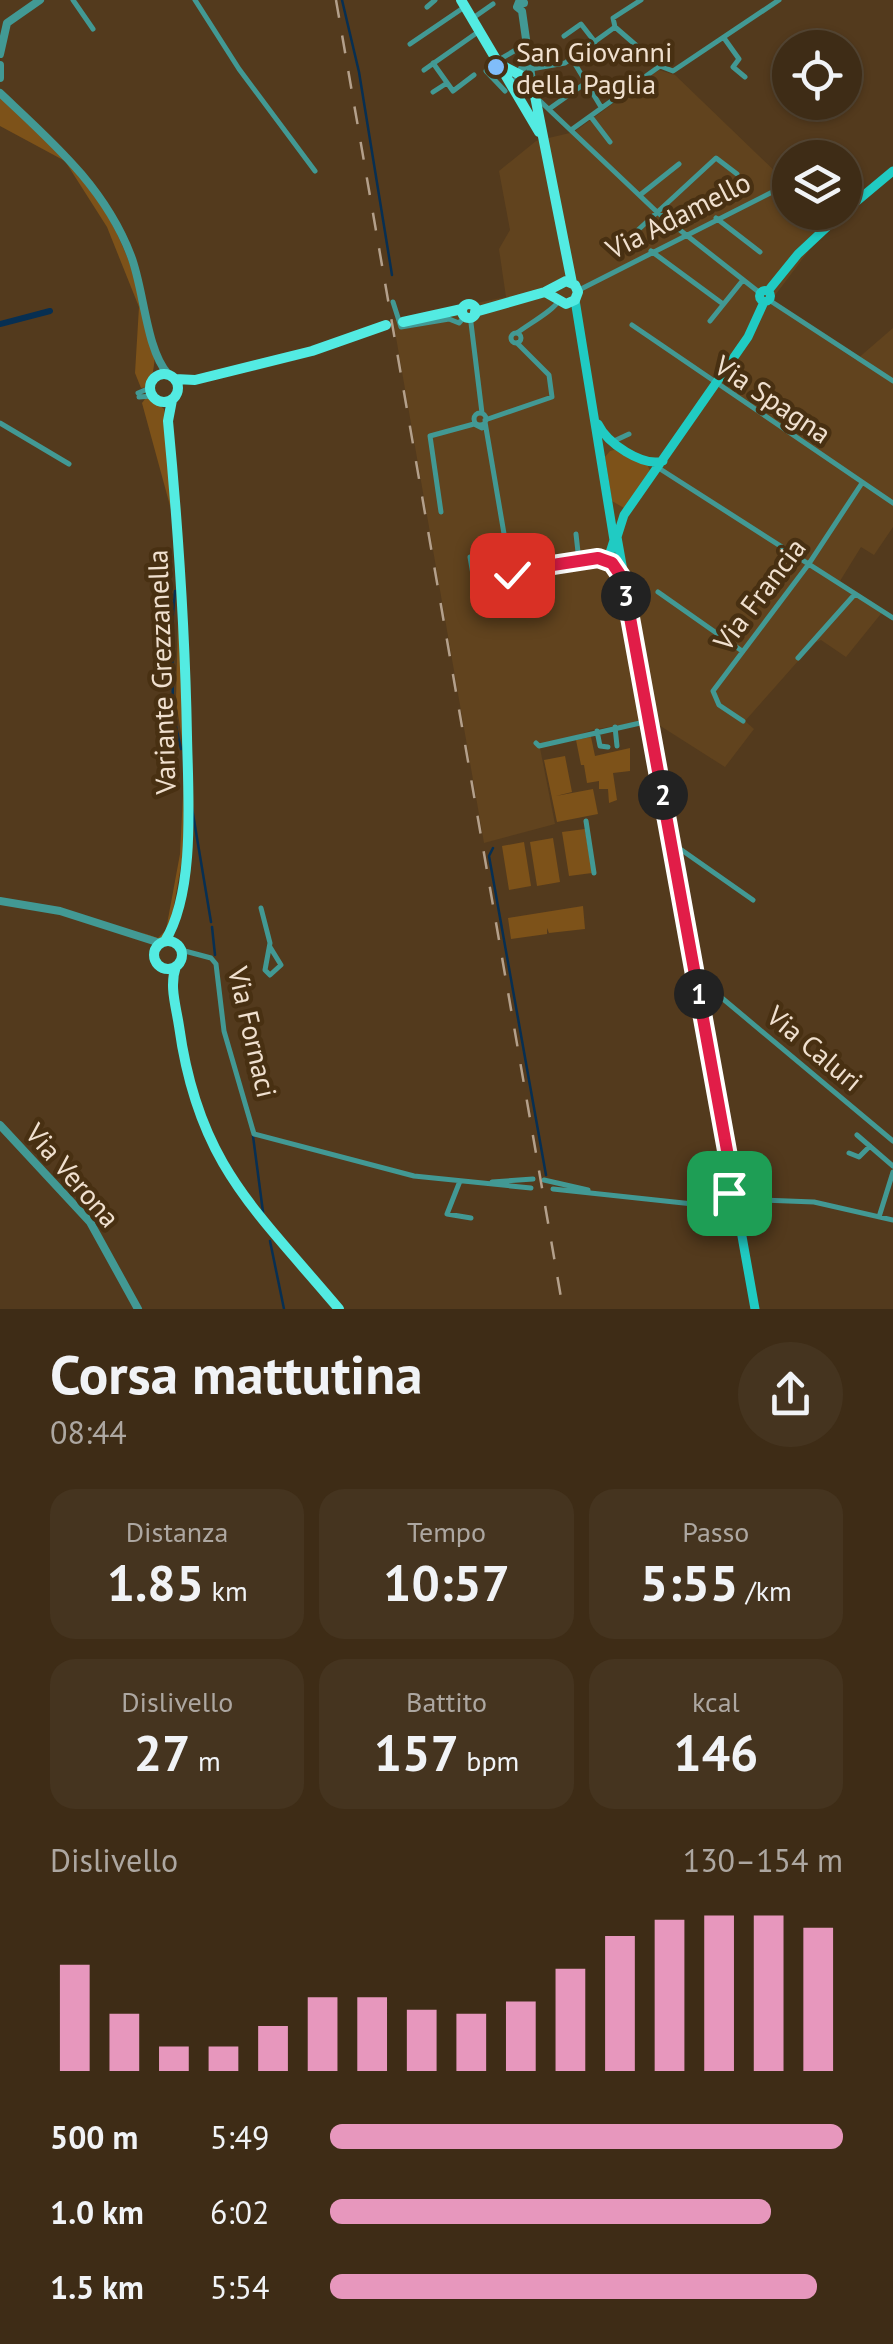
<!DOCTYPE html>
<html lang="it">
<head>
<meta charset="utf-8">
<style>
  body { margin:0; font-family:"PT Sans",sans-serif; background:#45341f; color:#f1f3f6; height:100vh; display:flex; flex-direction:column; font-size:38px; white-space:nowrap }
  * { box-sizing:border-box; margin:0 }
  p { font-size:32px; color:#ada7a1 }
  .icon { flex:none; width:55px; height:55px; fill:none; stroke:currentColor; stroke-width:2; stroke-linecap:round; stroke-linejoin:round }
  .map { position:relative; height:1309px; overflow:hidden }
  .details { display:flex; flex-direction:column; background:#3e2c16; flex:1 }
  .details>* { flex:none }
  .fabs { position:absolute; left:772px; top:30px; display:grid; gap:20px }
  .fabs a { display:grid; place-items:center; width:90px; height:90px; border-radius:50%; background:#3e2c16; box-shadow:0 2px 8px #0004,0 0 0 2px #574835; font-size:50px }
  .pin { position:absolute; display:grid; place-items:center; width:85px; height:85px; color:#fff; margin:-42px; border-radius:20px; box-shadow:0 5px 15px #0006 }
  .km { position:absolute; width:50px; height:50px; margin:-25px; border-radius:50%; background:#222; color:#fff; font-size:28px; line-height:50px; text-align:center }
  .round { display:grid; place-items:center; flex:none; width:105px; height:105px; border-radius:52px; background:#45341f }
  .summary { display:flex; align-items:center; justify-content:space-between; height:170px; padding:0 50px }
  h1 { font-size:55px; font-weight:700; line-height:75px }
  .stats { display:grid; grid-template-columns:repeat(3,1fr); gap:15px; height:170px; padding:10px 50px }
  .stats div { display:grid; align-content:center; border-radius:25px; background:#45341f; text-align:center }
  .stats b { font-size:50px; font-weight:700 }
  .stats small { font-size:28px; font-weight:400 }
  .stats p { font-size:28px }
  .chart { height:280px; padding:20px 50px }
  .chart p { display:flex; justify-content:space-between }
  .chart svg { width:100%; height:180px; margin-top:10px; stroke:#e797bd; stroke-width:6 }
  ul { padding:0 50px; list-style:none; font-size:32px }
  li { display:grid; grid-template-columns:160px 120px 1fr; align-items:center; height:75px }
  li i { height:25px; border-radius:12px; background:#e797bd }
  .map>svg:first-child { display:block }
  .built { fill:#61431e }
  .green { fill:#7d5219 }
  .lines { fill:none; stroke-linecap:round; stroke-linejoin:round }
  .stream { stroke:#072f52; stroke-width:2.5 }
  .river { stroke:#072f52; stroke-width:6 }
  .minor { stroke:#429994; stroke-width:5 }
  .tertiary { stroke:#429994; stroke-width:8 }
  .secondary { stroke:#20cbc3; stroke-width:9 }
  .primary { stroke:#53ebe2; stroke-width:10 }
  .rail { stroke:#b4a08b; stroke-width:2.5; stroke-dasharray:18 18; stroke-linecap:butt }
  .route-casing { stroke:#fff; stroke-width:20 }
  .route { stroke:#e11d48; stroke-width:12 }
  .poi-dot { fill:#80bdfa; stroke:#483012; stroke-width:4 }
  .labels { text-anchor:middle; dominant-baseline:central; stroke-width:9; stroke-linejoin:round; paint-order:stroke }
  .poi-label { font-size:28px; fill:#f0e0cf; stroke:#483012; text-anchor:start }
  .street-label { font-size:28px; fill:#f0e0cf; stroke:#483012 }
</style>
</head>
<body>
<div class="map">
<svg width="893" height="1309" viewBox="0 0 893 1309">
  <rect width="100%" height="100%" fill="#533a1d"/>
  <!-- built -->
  <path class="built" d="M659,70L675,75L783,179L790,176V212L837,213L770,302L856,360L893,328V527L874,555L861,547L840,581L884,610L846,657L821,640L814,643L745,721L754,729L725,767L651,720L592,730L540,748L555,824L484,843L393,320L506,297L499,249L510,230L499,171L536,141L574,132Z"/>
  <!-- green -->
  <path class="green" d="M0,94C75,164 116,204 143,306C153,342 160,351 149,387L141,388L135,373L139,307L107,227L65,161L0,126Z
    M148,395L164,409L166,424L183,622L186,797L185,843L171,922L167,935L159,940L140,932L158,938L166,930L180,854L183,795V746L176,701L179,576L175,524L142,403Z
    M618,449L647,464L651,473L624,508L612,501L605,457L610,451Z
    M591,737L595,756L630,748V771L613,773L617,800L609,803L608,789H599V781L587,783L584,765H581L576,740Z
    M565,756L572,792L556,796L593,789L598,814L557,822L544,760Z
    M585,829L592,873L569,876L562,832Z
    M553,838L560,882L537,886L530,842Z
    M524,842L531,886L509,890L502,846Z
    M583,906L585,929L549,933L547,928V934L511,939L508,918Z"/>
  <g class="lines">
    <!-- stream -->
    <path class="stream" d="M342,0L359,72L392,275
      M172,625L175,591
      M172,629L173,713L181,749
      M191,802L211,922
      M493,848L489,856L546,1175
      M212,927L215,955
      M253,1136L263,1212
      M270,1241L284,1309"/>
    <!-- river -->
    <path class="river" d="M0,324L50,311"/>
    <!-- minor -->
    <path class="minor" d="M73,0L93,29
      M195,0L239,69L315,171
      M427,7L435,0
      M473,18L493,4
      M615,27L613,18L641,0
      M564,36L581,24L595,42
      M724,38L739,59L733,67L745,77
      M410,44L463,8
      M572,59L601,107
      M433,63L453,91L474,75
      M531,69L565,63L615,27L660,66
      M424,70L478,32
      M505,91L486,71L490,65L526,44
      M433,92L447,83
      M540,101L657,212L760,293
      M549,109L587,82
      M591,117L610,142
      M571,130L660,66L673,71L779,0
      M640,195L679,164
      M829,212L831,214
      M716,218L760,252
      M625,242L716,158L737,174
      M651,251L723,304
      M579,290L790,183
      M769,300L893,381
      M393,302L401,327L449,319L459,323L465,316
      M710,321L743,280
      M471,323L482,413
      M632,325L893,503
      M511 338a5 5 0 1 1 10 0a5 5 0 1 1-10 0Z
      M517,333C527,325 556,309 559,300
      M138,393L150,388
      M139,397L152,396
      M474 419a6 6 0 1 1 12 0a6 6 0 1 1-12 0Z
      M485,420L552,397L549,375L517,343
      M485,422L510,569
      M0,423L69,464
      M614,441L629,434
      M657,467L893,618
      M441,512L430,436L474,424L482,428
      M576,534L579,561
      M470,557L476,592
      M509,569L514,571L512,575L508,573Z
      M514,571L609,555
      M474,578L507,572
      M658,592L742,651
      M798,658L855,594
      M743,721L719,705L713,691L808,565L862,483
      M615,727L617,746
      M597,731L600,746L608,747
      M536,743L539,746L649,721
      M586,821L594,873
      M673,844L753,900
      M261,908L270,943L265,970L270,975L281,965L270,947
      M181,950L211,958L216,964L224,1031L254,1134L414,1176L531,1188
      M698,974L710,988L893,1141
      M857,1135L893,1166
      M849,1153L859,1157L870,1146
      M544,1180L588,1190
      M460,1181L447,1214L471,1218
      M492,1182L533,1179
      M553,1189L721,1207
      M737,1199L814,1202L893,1220
      M879,1217L893,1172"/>
    <!-- tertiary -->
    <path class="tertiary" d="M524,3L519,2L517,7L522,11L532,81
      M0,54L7,23L40,0
      M527,58L515,84L525,92L533,84
      M0,65V78
      M0,93C52,142 105,187 131,256C144,289 146,350 168,374
      M0,901L60,911L160,943
      M0,1125L90,1222L138,1309"/>
    <!-- secondary -->
    <path class="secondary" d="M845,211L893,171
      M759.5 296a5.5 5.5 0 1 1 11 0a5.5 5.5 0 1 1-11 0Z
      M768,291L798,254L843,212
      M575,300L614,540L608,559L622,576
      M598,424C607,443 642,467 663,461
      M731,1183L722,1205L738,1223
      M755,1309L617,537L624,515L748,337L764,302"/>
    <!-- primary -->
    <path class="primary" d="M461,0L539,132
      M503,66L532,81L572,283
      M462 311a7 7 0 1 1 14 0a7 7 0 1 1-14 0Z
      M475,312L545,292L566,281L575,285L578,292L575,300L566,304L545,292
      M403,322L462,309
      M150 388a14 14 0 1 1 28 0a14 14 0 1 1-28 0Z
      M175,379L195,380L312,351L386,325
      M154 955a14 14 0 1 1 28 0a14 14 0 1 1-28 0Z
      M165,941C196,891 188,794 187,736C185,630 178,526 168,421L172,400
      M176,966C169,986 176,1006 179,1026C198,1164 255,1209 339,1309"/>
    <!-- rail -->
    <path class="rail" d="M336,0L563,1309"/>
  </g>
  <g class="lines">
    <!-- route casing -->
    <g class="route-casing">
      <path id="route" d="M512,575L514,571L598,558L612,563L623,579L732,1178L729,1193"/>
    </g>
    <!-- route -->
    <use href="#route" class="route"/>
  </g>
  <!-- markers -->
  <circle class="poi-dot" cx="496" cy="67" r="10"/>
  <g class="labels">
    <!-- poi labels -->
    <g class="poi-label">
      <text x="516" y="51">San Giovanni<tspan x="516" dy="32">della Paglia</tspan></text>
    </g>
    <!-- street labels -->
    <g class="street-label">
      <text transform="translate(678 215) rotate(-27)">Via Adamello</text>
      <text transform="translate(773 399) rotate(34)">Via Spagna</text>
      <text transform="translate(759 594) rotate(-53)">Via Francia</text>
      <text transform="translate(161 672) rotate(-92)">Variante Grezzanella</text>
      <text transform="translate(253 1032) rotate(77)">Via Fornaci</text>
      <text transform="translate(815 1048) rotate(40)">Via Caluri</text>
      <text transform="translate(73 1175) rotate(49)">Via Verona</text>
    </g>
  </g>
</svg>
<div class="fabs">
<a><svg class="icon" aria-label="locate" viewBox="0 0 24 24"><circle cx="12" cy="12" r="6"/><path d="M12 2v4M12 18v4M2 12h4M18 12h4"/></svg></a>
<a><svg class="icon" aria-label="layers" viewBox="0 0 24 24"><path d="M12 4l9 5-9 5-9-5zM3 14l9 5 9-5"/></svg></a>
</div>
<div class="pin" style="left:729px;top:1193px;background:#1e9e55"><svg class="icon" aria-label="arrive" viewBox="0 0 24 24"><path d="M6 21V4h12l-3 4 3 4H6"/></svg></div>
<div class="pin" style="left:512px;top:575px;background:#d93025"><svg class="icon" aria-label="check" viewBox="0 0 24 24"><path d="M5 12l5 5 9-10"/></svg></div>
<b class="km" style="left:699px;top:994px">1</b>
<b class="km" style="left:663px;top:795px">2</b>
<b class="km" style="left:626px;top:596px">3</b>
</div>
<section class="details">
<div class="summary"><div><h1>Corsa mattutina</h1><p>08:44</p></div><a class="round"><svg class="icon" aria-label="share" viewBox="0 0 24 24"><path d="M12 15V3M7 8l5-5 5 5M5 13v7h14v-7"/></svg></a></div>
<div class="stats">
<div><p>Distanza</p><b>1.85<small> km</small></b></div>
<div><p>Tempo</p><b>10:57</b></div>
<div><p>Passo</p><b>5:55<small> /km</small></b></div>
</div>
<div class="stats">
<div><p>Dislivello</p><b>27<small> m</small></b></div>
<div><p>Battito</p><b>157<small> bpm</small></b></div>
<div><p>kcal</p><b>146</b></div>
</div>
<div class="chart"><p><span>Dislivello</span>130–154 m</p>
<svg viewBox="0 0 160 44" preserveAspectRatio="none"><path d="M5 44V18M15 44V30M25 44V38M35 44V38M45 44V33M55 44V26M65 44V26M75 44V29M85 44V30M95 44V27M105 44V19M115 44V11M125 44V7M135 44V6M145 44V6M155 44V9"/></svg>
</div>
<ul>
<li><b>500 m</b>5:49<i style="width:100%"></i></li>
<li><b>1.0 km</b>6:02<i style="width:86%"></i></li>
<li><b>1.5 km</b>5:54<i style="width:95%"></i></li>
</ul>
</section>
</body>
</html>
